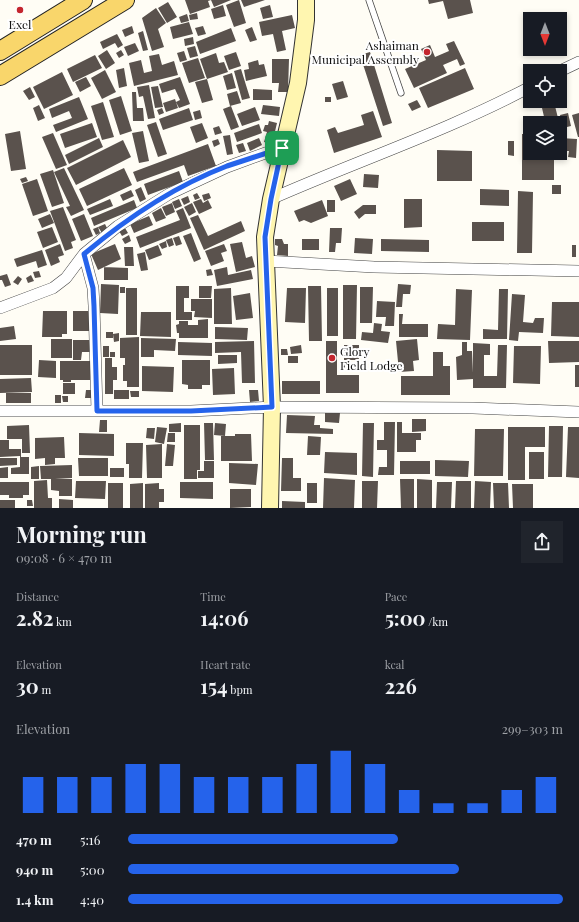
<!DOCTYPE html>
<html lang="en">
<head>
<meta charset="utf-8">
<style>
  body { margin:0; font-family:"Playfair Display",serif; background:#20242c; color:#f1f3f6; height:100vh; display:flex; flex-direction:column; font-size:15px; white-space:nowrap }
  * { box-sizing:border-box; margin:0 }
  p { font-size:13px; color:#9ea1a6 }
  .icon { flex:none; width:22px; height:22px; fill:none; stroke:currentColor; stroke-width:2; stroke-linecap:round; stroke-linejoin:round }
  .map { position:relative; height:508px; overflow:hidden }
  .side { display:flex; flex-direction:column; background:#171b24; flex:1 }
  .side>* { flex:none }
  .needle { width:26px; rotate:180deg }
  .controls { position:absolute; left:523px; top:12px; display:grid; gap:8px }
  .controls a { display:grid; place-items:center; width:44px; height:44px; border-radius:0px; background:#171b24; box-shadow:0 2px 6px #0003; font-size:20px }
  .pin { position:absolute; display:grid; place-items:center; width:34px; height:34px; color:#fff; margin:-17px; border-radius:8px; box-shadow:0 2px 6px #0006 }
  .round { display:grid; place-items:center; flex:none; width:42px; height:42px; border-radius:0px; background:#20242c }
  .summary { display:flex; align-items:center; justify-content:space-between; height:68px; padding:0 16px }
  h1 { font-size:22px; font-weight:700; line-height:30px }
  .stats { display:grid; grid-template-columns:repeat(3,1fr); gap:6px; height:68px; padding:4px 16px }
  .stats div { display:grid; align-content:center }
  .stats b { font-size:20px; font-weight:700 }
  .stats small { font-size:11px; font-weight:400 }
  .stats p { font-size:11px }
  .chart { height:112px; padding:8px 16px }
  .chart p { display:flex; justify-content:space-between }
  .chart svg { width:100%; height:72px; margin-top:4px; stroke:#2563eb; stroke-width:6 }
  ul { padding:0 16px; list-style:none; font-size:13px }
  li { display:grid; grid-template-columns:64px 48px 1fr; align-items:center; height:30px }
  li i { height:10px; border-radius:5px; background:#2563eb }
  .map>svg:first-child { display:block }
  .building { fill:#5a524d }
  .lines { fill:none; stroke-linecap:round; stroke-linejoin:round }
  .lane-casing { stroke:#444; stroke-width:7 }
  .street-casing { stroke:#444; stroke-width:12 }
  .secondary-casing { stroke:#333; stroke-width:18 }
  .primary-casing { stroke:#222; stroke-width:20 }
  .lane { stroke:#fff; stroke-width:5.5 }
  .street { stroke:#fff; stroke-width:11 }
  .secondary { stroke:#fff6b0; stroke-width:16 }
  .primary { stroke:#f9d66b; stroke-width:18 }
  .route-casing { stroke:#fff; stroke-width:8 }
  .route { stroke:#2563eb; stroke-width:5 }
  .poi-dot { fill:#c4262e; stroke:#fff; stroke-width:1.5 }
  .labels { text-anchor:middle; dominant-baseline:central; stroke-width:4; stroke-linejoin:round; paint-order:stroke }
  .poi-label { font-size:12px; fill:#111; stroke:#fff }
</style>
</head>
<body>
<div class="map">
<svg width="579" height="508" viewBox="0 0 579 508">
  <rect width="100%" height="100%" fill="#fffdf5"/>
  <!-- building -->
  <path class="building" d="M185,0H231L214,7L211,0L208,1L210,7L190,14Z
    M239,0L246,23L234,27L226,5Z
    M241,0H265L244,7Z
    M428,0H470L473,13L448,19L443,1L429,4Z
    M168,2L177,17L167,23L158,8Z
    M223,5L226,16L214,19L211,9Z
    M270,5L273,17L263,19L260,8Z
    M156,8L166,23L158,29L164,47L152,51L142,18Z
    M197,13L198,19L190,20L189,15Z
    M187,14L189,21L181,23L179,17Z
    M292,15L295,28L282,31L286,50L277,52L273,34L262,36L259,22Z
    M189,22L193,34L173,39L170,27Z
    M132,26L134,33L125,37L122,30Z
    M203,26L206,34L198,36L195,28Z
    M252,27L257,40L250,42L245,30Z
    M231,28L236,41L200,54L196,42Z
    M143,31L148,50L143,51L138,33Z
    M117,34L123,45L118,48L115,43L103,49L100,42Z
    M193,37L194,44L185,46L184,39Z
    M454,41L465,64L460,66L457,59L443,65L447,73L414,88L405,69L426,60L421,49L430,45L435,57L449,51L446,44Z
    M135,43L139,51L128,56L124,47Z
    M195,46L198,56L190,58L187,48Z
    M107,50L115,63L106,69L98,56Z
    M121,50L124,55L119,58L116,53Z
    M184,51L187,60L180,62L177,53Z
    M236,52L241,66L229,70L224,56Z
    M370,52L392,123L383,126L360,55Z
    M216,53L219,63L224,62L228,72L207,79L200,59Z
    M159,54L162,65L174,61L178,75L134,86L129,63L141,60L144,73L152,71L149,56Z
    M95,55L102,68L73,82L67,69Z
    M198,58L205,78L189,83L182,63Z
    M272,59H289L288,92H278L279,83H272Z
    M258,60L259,65L264,64L267,76L246,81L244,70L249,69L248,63Z
    M124,68L127,86L119,88L116,70Z
    M465,68L474,89L428,108L419,88Z
    M241,69L250,98L242,100L234,71Z
    M105,70L116,92L102,99L91,78Z
    M62,72L73,95L44,109L33,87Z
    M232,73L236,88L227,90L223,76Z
    M86,77L91,86L80,92L75,82Z
    M180,77L190,104L179,108L176,102L180,100L175,89L162,93L159,84Z
    M207,79L213,100L202,103L195,82Z
    M343,81L348,97L337,100L332,84Z
    M149,85L155,118L148,119L143,96L139,97L137,87Z
    M158,86L163,107L155,108L151,87Z
    M30,87L35,97L29,100L23,91Z
    M253,89L272,90V100H253Z
    M237,91L241,103L230,106L227,94Z
    M132,92H136L137,108H143L144,121H133Z
    M121,96L132,131L120,135L109,100Z
    M79,97L88,119L56,132L53,125L72,118L69,111L52,118L49,109Z
    M325,97H331V102H325Z
    M175,99L178,108L166,112L163,103Z
    M417,100L421,107L412,111L408,104Z
    M103,102L114,137L102,140L91,106Z
    M39,105L45,118L38,121L33,108Z
    M263,105L280,107L279,116L261,114Z
    M231,106L239,127L231,130L223,109Z
    M555,106L558,118L545,121L542,108Z
    M255,107L260,120L242,126L237,114Z
    M162,108L164,113L159,115L157,110Z
    M189,108L193,120L163,130L159,119Z
    M200,110L202,118L195,120L193,112Z
    M373,111L382,137L334,153L327,130L335,127L338,133L364,125L361,115Z
    M568,113L571,126L563,128L560,115Z
    M579,113V137H578L572,115Z
    M269,121L277,123L272,144L264,142L267,132L263,131L265,125H268Z
    M156,122L167,154L158,157L147,125Z
    M92,123L97,137L65,148L60,134Z
    M202,123L208,138L196,143L190,127Z
    M259,124L262,133L237,142L234,133Z
    M219,126L222,133L215,135L213,128Z
    M20,131L26,169L11,171L5,134Z
    M143,131L149,161L139,163L132,133Z
    M53,133L67,165L56,169L42,137Z
    M522,134H530V153H554V180H522Z
    M230,135L233,154L227,155L223,136Z
    M99,138L103,147L69,164L65,155Z
    M259,138L262,145L250,151L247,143Z
    M560,138L577,139L576,158L568,157L569,151H560Z
    M218,139L220,144L214,147L212,141Z
    M123,140L131,157L76,185L67,168Z
    M508,141H514V156L508,155Z
    M243,143L246,151L239,153L236,145Z
    M208,144L216,166L188,176L184,165L137,182L133,172Z
    M437,150L472,151V181H437Z
    M64,168L84,210L71,216L66,207L70,206L54,172Z
    M124,168L132,185L87,206L79,189Z
    M53,170L64,203L52,207L40,174Z
    M179,171L183,182L148,195L144,184Z
    M364,174L379,175L378,188L363,187Z
    M26,177L28,181L22,183L20,179Z
    M37,179L48,211L33,216L22,184Z
    M350,179L357,194L341,201L334,186Z
    M552,185H561V194H552Z
    M141,187L146,199L140,202L135,190Z
    M480,189L509,190V206L480,205Z
    M131,190L134,196L123,201L120,195Z
    M518,191L533,192L532,253H517Z
    M197,193L200,198L195,200L193,195Z
    M209,193L211,198L204,201L202,195Z
    M188,196L190,202L184,205L181,199Z
    M110,199L113,206L90,215L87,209Z
    M179,199L182,206L175,209L172,202Z
    M201,199L203,203L208,200L212,208L199,214L193,202Z
    M404,199H422V227L404,228Z
    M134,200L137,208L94,226L91,218Z
    M322,200L328,216L311,223L304,220L299,222L294,211Z
    M327,200H335V212H327Z
    M172,203L175,212L166,216L162,207Z
    M192,203L196,212L189,216L184,207Z
    M363,205H376V214H365L359,219L354,212Z
    M63,207L76,240L71,242L73,248L65,251L50,211Z
    M161,208L166,218L156,222L152,213Z
    M183,208L191,228L140,248L136,237L180,220L176,211Z
    M50,214L54,223L42,228L38,219Z
    M84,214L93,236L81,241L72,219Z
    M198,215L208,236L241,221L245,231L204,250L190,218Z
    M149,216L153,225L134,233L130,224Z
    M472,222H504V241H472Z
    M105,224L108,230L102,233L98,227Z
    M52,227L58,242L43,248L37,232Z
    M98,227L100,233L96,235L93,229Z
    M125,228L128,233L122,236L119,231Z
    M330,228H342L341,243H336L335,252H329Z
    M191,233L201,259L194,262L183,236Z
    M129,235L131,241L125,244L122,239Z
    M179,236L182,244L176,246L173,238Z
    M172,238L174,245L169,247L166,240Z
    M355,238L373,239L372,254L354,253Z
    M275,239H282L284,244H288V256L277,255L278,246L275,245Z
    M302,239H319V250H302Z
    M381,239L429,240V252L381,251Z
    M166,241L167,247L162,249L159,244Z
    M242,242L246,258L252,256L255,267L236,272L230,244Z
    M60,244L64,255L58,257L60,262L51,266L45,250Z
    M115,244L121,259L98,270L91,254Z
    M224,244L227,251L221,253L224,261L211,266L205,251Z
    M158,245L162,255L149,260L145,250Z
    M572,245H576V257H572Z
    M124,247H133L134,266H125Z
    M42,250L47,265L38,268L36,261L17,267L14,259Z
    M145,252L148,270L141,271L137,254Z
    M104,267L128,268V280H104Z
    M227,267L228,275L251,270L253,279L217,286L214,270Z
    M211,269L213,275L207,276L206,270Z
    M39,271L41,277L35,278L33,272Z
    M7,274L11,285L5,287L2,280H0V276Z
    M31,275L34,281L28,283L26,278Z
    M18,276L22,279L18,285L13,282Z
    M101,284L119,285L118,314L100,313Z
    M398,284L411,285L410,294H403L402,307H396Z
    M343,285H357L356,339H343Z
    M176,286H189V298H184V312H192V320H176Z
    M199,286H212L211,298H199Z
    M308,286H321L322,341H309Z
    M120,287H125V293H120Z
    M360,287H373L372,323H360Z
    M126,288H137V335H126Z
    M231,288L232,324H214V289Z
    M287,288H306L305,323L285,322Z
    M327,288H338V336H327Z
    M456,289L472,290L470,340L437,339L438,324L455,325Z
    M499,289H508L507,339H483V329L498,330Z
    M250,293L253,318L236,320L233,296Z
    M512,294L525,295L523,322L533,323L535,318H544L543,333L519,332L518,341L509,340Z
    M191,299H212V318L194,317L195,311H191Z
    M377,301L395,302L394,326H385L386,317H376Z
    M552,302H579V337L551,336Z
    M43,311H67V334H62V337H42Z
    M73,311H90V331H73Z
    M141,312H171V337L140,336Z
    M399,314H403L402,324H428V337H399Z
    M208,319V338H179V333H177L176,325L179,324V321H188V325H198V320Z
    M374,323L382,324L381,331L390,332L388,343L361,340L362,332L373,333Z
    M14,326L16,339L0,341V328Z
    M215,327L248,328L247,340L215,339Z
    M106,332H113V338H106Z
    M119,333V341L114,342L113,334Z
    M139,337V387H127V381H123V365H125V358H120V338Z
    M141,338L176,339L175,351L154,350V357H141Z
    M51,339H72V358H51Z
    M417,339L419,360L413,361L414,371L399,372L396,341Z
    M73,340H91V352H82L81,360H73Z
    M254,341L255,383H242L241,352L215,353V342Z
    M326,341H337V375H359V393H326Z
    M548,341H579V362L549,363Z
    M178,342L212,343V356L178,355Z
    M462,342H467V351H472L473,373V343L490,344V355H484V376H497L498,345H507L506,388H473V379L457,380L456,357L462,355Z
    M0,345H32V375H0Z
    M301,345L302,353L291,354L290,347Z
    M344,345H359V360H344Z
    M103,346H109V357H103Z
    M514,346H541L540,384L513,383Z
    M281,349H287L288,355H281Z
    M110,352H115V357H110Z
    M433,352H443V366H450V395H401V376H433Z
    M218,355H237V363L218,364Z
    M288,356H298V363H288Z
    M105,358H112V367H117V380H113V394H105Z
    M39,360L56,361V378L38,377Z
    M182,360H210V385H202V389H188V385L182,384Z
    M60,361H90V380H71V382H63V380H60Z
    M575,365H579V387H575Z
    M142,366L174,367L173,392L142,391Z
    M234,368L235,394L213,395L212,369Z
    M31,378L32,392L0,393V379Z
    M282,381H320V394H282Z
    M63,383H75V394H63Z
    M86,390H92L91,398H85Z
    M114,390H129V399H114Z
    M249,390H258L259,401L250,402Z
    M130,391H139V397H131Z
    M6,393H31V403H6Z
    M55,395H61V403H55Z
    M62,396H68V402H63Z
    M325,412L340,413L339,423L325,422Z
    M287,415L315,416L314,425H320V428L333,429V434L286,433Z
    M412,419H426V431L412,432Z
    M100,420H107V432H99Z
    M384,422H395L394,475H378L379,467H387V450H377V440H384Z
    M397,422H402V433H421V440H416V452H397Z
    M181,423V432H169V424Z
    M204,423H213L214,460H205Z
    M215,423L226,424L225,436L214,435Z
    M363,423H374L373,477L362,476Z
    M29,425L30,453H22V439H7V426Z
    M184,425H200V470H184Z
    M549,426H563L562,477H548Z
    M157,427L167,428L164,444L155,442Z
    M508,427H545V447H525V480H508Z
    M568,427H579V478L566,477Z
    M147,428H155L154,439L146,438Z
    M475,429H504L503,476H474Z
    M79,433L114,434V456L79,455Z
    M168,433H175V442H167Z
    M235,434H251L252,461H221V436H235Z
    M308,436L321,437L320,455H307Z
    M64,437L65,458H55V464L45,465V458L35,459V438Z
    M0,440H9V449H21V457H29V474H11V468L20,467V456L0,457Z
    M126,443H143L142,478H129V464H126Z
    M162,444V478H147L146,445Z
    M167,444L175,445L173,466H165Z
    M325,452L357,453V475L324,473Z
    M529,452H544V479H529Z
    M0,458H17V465L0,466Z
    M78,458H108V476H79Z
    M282,458H293V478H301V491H281Z
    M435,460L469,461L468,477L435,476Z
    M204,461H214V478H198V471H204Z
    M400,461H430V474H400Z
    M229,463L258,464L256,485L229,483Z
    M72,465V478L55,479H72V496H59V491L51,490V479H41L40,466Z
    M39,466V479H31V467Z
    M8,467V478H0V468Z
    M110,468H124V477H110Z
    M184,470H197V479H184Z
    M324,478L355,480L354,508H323Z
    M400,479H414V508H401Z
    M417,479L432,480V508H417Z
    M47,480L48,498H52V508H34V481Z
    M76,481H106L105,499L75,498Z
    M362,481H378L377,508H362Z
    M456,481H471V508H455Z
    M475,481L491,482L490,508H474Z
    M0,482H29V495H23V498H9V495H0Z
    M180,482H213V499L180,498Z
    M437,482H452L451,508H436Z
    M108,483H123V508H108Z
    M143,483V508H130V484Z
    M159,483V489H164V502H159V508H145V484Z
    M307,483H317V503H307Z
    M493,483H508L509,508H494Z
    M512,484H533V508H513Z
    M230,489H251V507L230,508Z
    M59,499L73,500V508H59Z
    M0,500H15V508H0Z
    M27,500H32L33,506H27Z
    M282,501L305,502V508H282Z"/>
  <g class="lines">
    <!-- lane casing -->
    <g class="lane-casing">
      <path id="lane" d="M369,0L401,93"/>
    </g>
    <!-- street casing -->
    <g class="street-casing">
      <path id="street" d="M560,71L579,62
        M271,199C357,161 447,131 530,87
        M84,254L93,288L94,306L97,411
        M266,261L374,267L579,271
        M0,308L53,288L66,278L84,254L118,226L169,194L227,167L282,147
        M0,411H191L272,407L473,408L579,412"/>
    </g>
    <!-- secondary casing -->
    <g class="secondary-casing">
      <path id="secondary" d="M270,508L272,407L265,237L271,199L298,83L306,20V0"/>
    </g>
    <!-- primary casing -->
    <g class="primary-casing">
      <path id="primary" d="M0,51L83,0
        M0,76L125,0"/>
    </g>
    <!-- lane -->
    <use href="#lane" class="lane"/>
    <!-- street -->
    <use href="#street" class="street"/>
    <!-- secondary -->
    <use href="#secondary" class="secondary"/>
    <!-- primary -->
    <use href="#primary" class="primary"/>
  </g>
  <g class="lines">
    <!-- route casing -->
    <g class="route-casing">
      <path id="route" d="M282,148L271,199L265,237L272,407L191,411H97L94,306L93,288L84,254C127,218 175,186 227,166C245,160 264,154 282,148Z"/>
    </g>
    <!-- route -->
    <use href="#route" class="route"/>
  </g>
  <!-- markers -->
  <g class="poi-dot">
    <circle cx="20" cy="10" r="4"/>
    <circle cx="427" cy="52" r="4"/>
    <circle cx="332" cy="358" r="4"/>
  </g>
  <g class="labels">
    <!-- poi labels -->
    <g class="poi-label">
      <text x="20" y="24">Exel</text>
      <text x="419" y="45" text-anchor="end">Ashaiman<tspan x="419" dy="14">Municipal Assembly</tspan></text>
      <text x="340" y="351" text-anchor="start">Glory<tspan x="340" dy="14">Field Lodge</tspan></text>
    </g>
  </g>
</svg>
<div class="controls">
<a><svg class="needle" viewBox="-14 -14 28 28"><path d="M0-13l5 13h-10z" fill="#e53935"/><path d="M0 13l5-13h-10z" fill="#9ea1a6"/></svg></a>
<a><svg class="icon" aria-label="locate" viewBox="0 0 24 24"><circle cx="12" cy="12" r="6"/><path d="M12 2v4M12 18v4M2 12h4M18 12h4"/></svg></a>
<a><svg class="icon" aria-label="layers" viewBox="0 0 24 24"><path d="M12 4l9 5-9 5-9-5zM3 14l9 5 9-5"/></svg></a>
</div>
<div class="pin" style="left:282px;top:148px;background:#1e9e55"><svg class="icon" aria-label="arrive" viewBox="0 0 24 24"><path d="M6 21V4h12l-3 4 3 4H6"/></svg></div>
</div>
<section class="side">
<div class="summary"><div><h1>Morning run</h1><p>09:08 · 6 × 470 m</p></div><a class="round"><svg class="icon" aria-label="share" viewBox="0 0 24 24"><path d="M12 15V3M7 8l5-5 5 5M5 13v7h14v-7"/></svg></a></div>
<div class="stats">
<div><p>Distance</p><b>2.82<small> km</small></b></div>
<div><p>Time</p><b>14:06</b></div>
<div><p>Pace</p><b>5:00<small> /km</small></b></div>
</div>
<div class="stats">
<div><p>Elevation</p><b>30<small> m</small></b></div>
<div><p>Heart rate</p><b>154<small> bpm</small></b></div>
<div><p>kcal</p><b>226</b></div>
</div>
<div class="chart"><p><span>Elevation</span>299–303 m</p>
<svg viewBox="0 0 160 44" preserveAspectRatio="none"><path d="M5 44V22M15 44V22M25 44V22M35 44V14M45 44V14M55 44V22M65 44V22M75 44V22M85 44V14M95 44V6M105 44V14M115 44V30M125 44V38M135 44V38M145 44V30M155 44V22"/></svg>
</div>
<ul>
<li><b>470 m</b>5:16<i style="width:62%"></i></li>
<li><b>940 m</b>5:00<i style="width:76%"></i></li>
<li><b>1.4 km</b>4:40<i style="width:100%"></i></li>
</ul>
</section>
</body>
</html>
